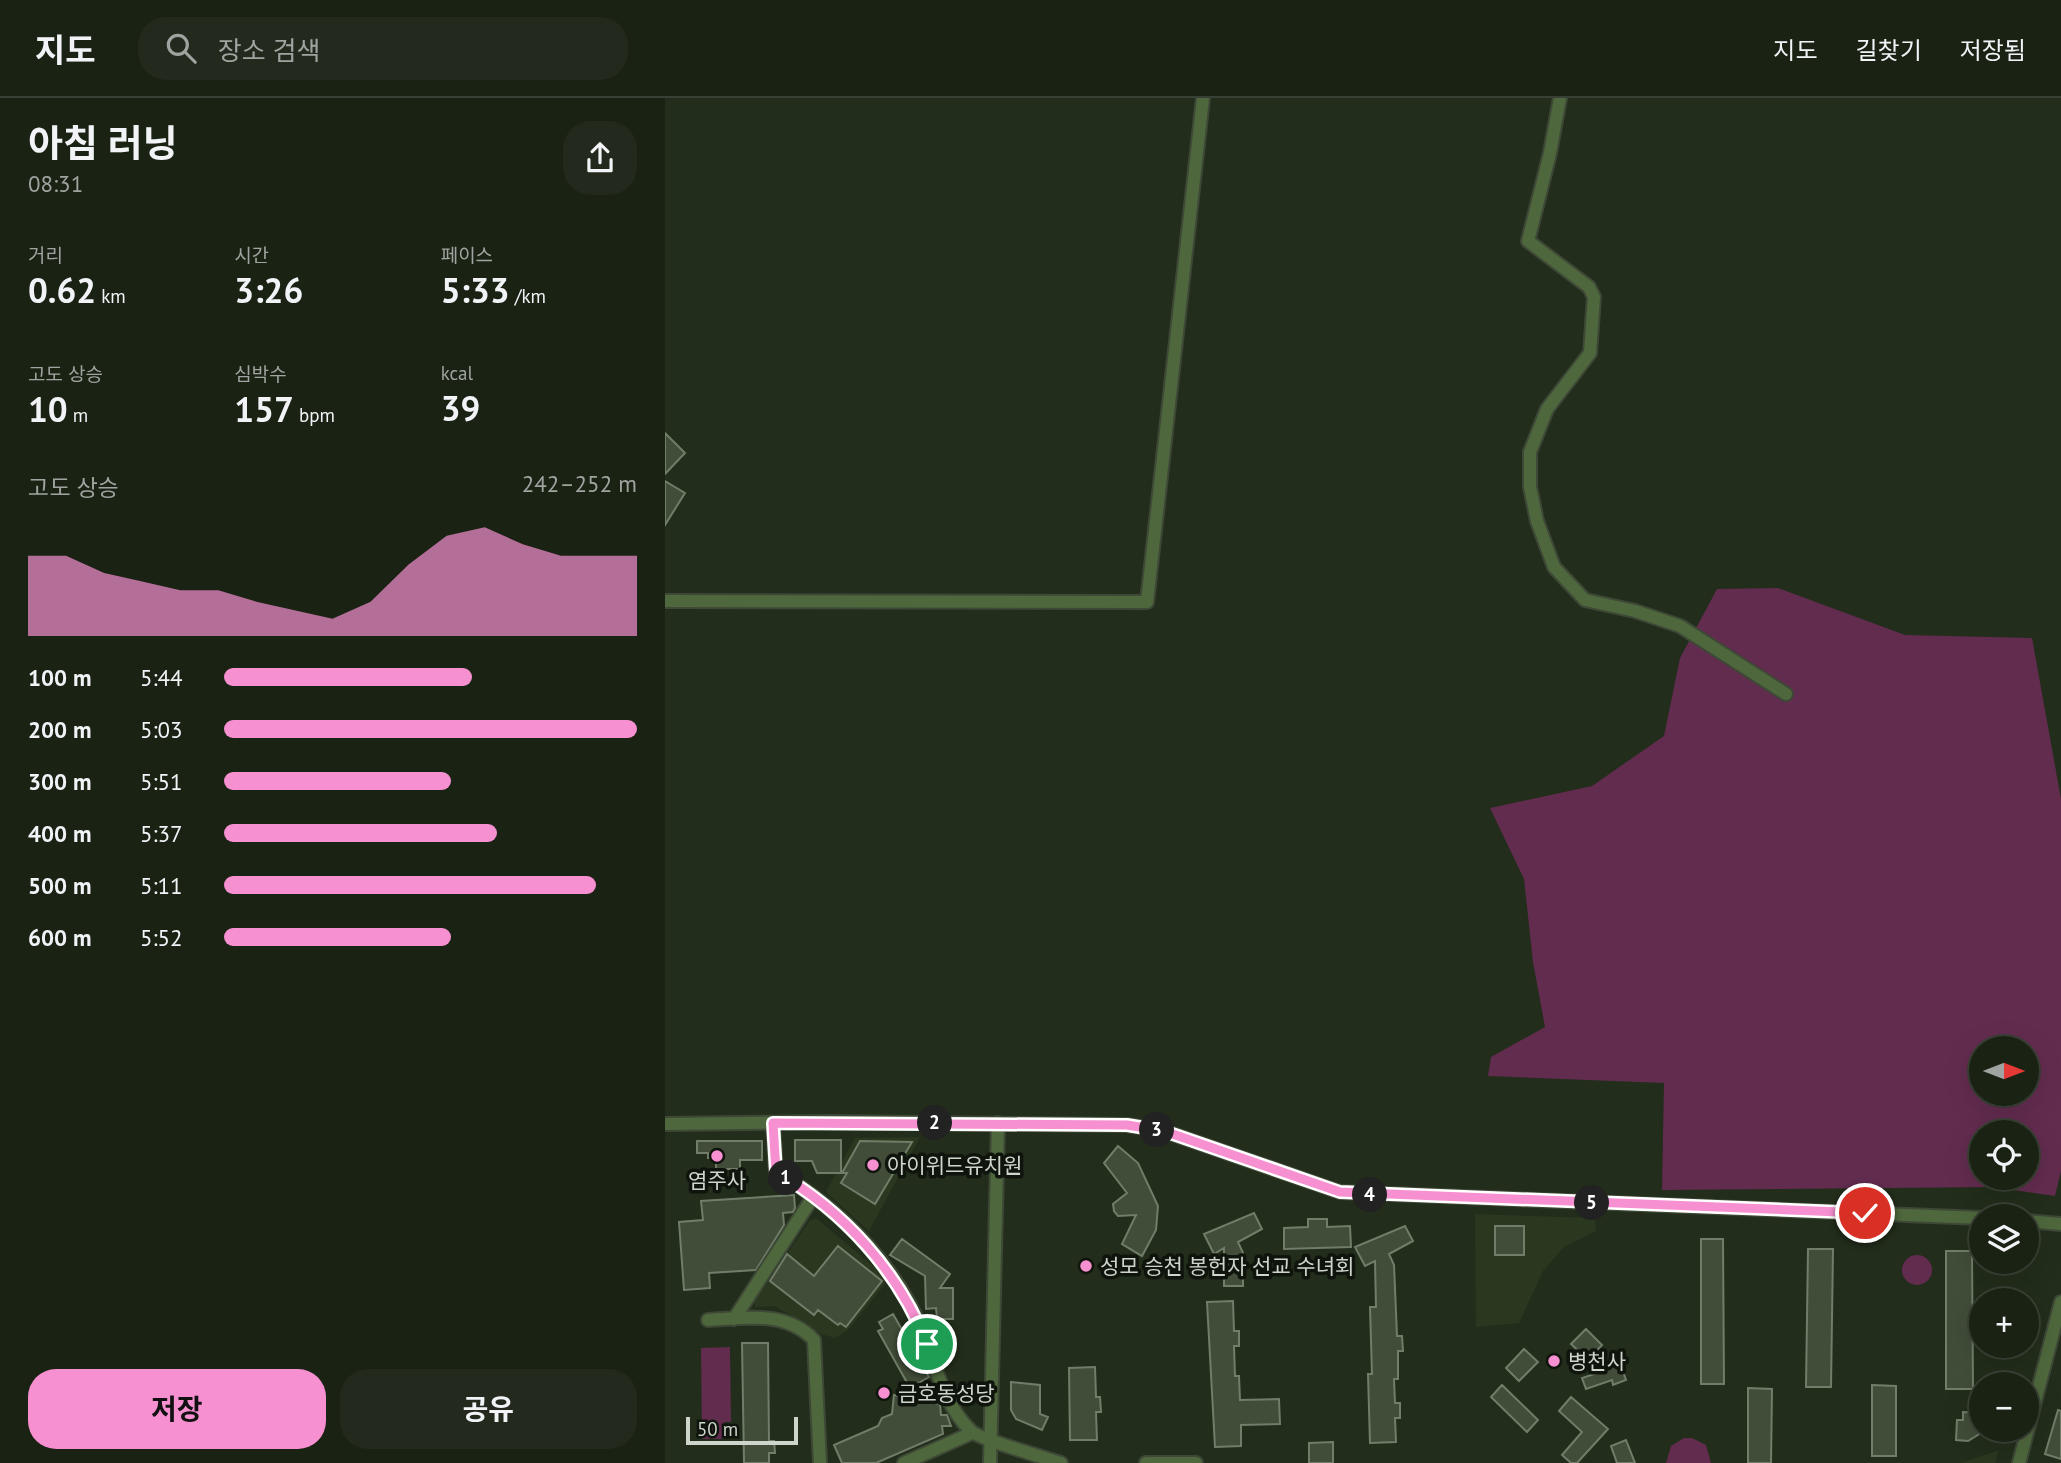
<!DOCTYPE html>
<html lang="ko">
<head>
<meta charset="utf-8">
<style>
  body { margin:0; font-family:"PT Sans","Noto Sans KR",sans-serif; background:#232a1d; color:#f1f3f6; height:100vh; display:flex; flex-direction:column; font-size:26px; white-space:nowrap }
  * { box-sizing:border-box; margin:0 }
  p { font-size:23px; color:#9fa4a0 }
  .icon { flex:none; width:38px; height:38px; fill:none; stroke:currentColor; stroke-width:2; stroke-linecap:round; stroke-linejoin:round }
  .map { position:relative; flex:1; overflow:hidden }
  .drawer { display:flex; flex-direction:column; background:#1a2214; width:665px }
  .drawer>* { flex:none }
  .needle { width:46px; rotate:90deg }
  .fabs { position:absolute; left:1304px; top:938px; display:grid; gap:14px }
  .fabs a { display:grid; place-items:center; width:70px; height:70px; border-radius:50%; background:#1a2214; box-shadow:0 7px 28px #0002,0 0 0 2px #383f34; font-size:35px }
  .scale { position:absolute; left:21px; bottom:18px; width:112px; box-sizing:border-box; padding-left:7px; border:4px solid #ced5ca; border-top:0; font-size:19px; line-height:24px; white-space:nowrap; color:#ced5ca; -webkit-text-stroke:5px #0f140c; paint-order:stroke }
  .pin { position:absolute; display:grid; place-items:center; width:60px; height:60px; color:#fff; margin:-30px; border:4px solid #fff; border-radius:50%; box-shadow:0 2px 7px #0007 }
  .km { position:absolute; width:35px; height:35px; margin:-18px; border-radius:50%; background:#222; color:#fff; font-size:19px; line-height:35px; text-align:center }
  .round { display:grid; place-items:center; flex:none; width:74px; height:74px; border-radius:28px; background:#232a1d }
  .overview { display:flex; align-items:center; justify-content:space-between; height:119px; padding:0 28px }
  h1 { font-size:38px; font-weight:700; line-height:52px }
  .figures { display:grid; grid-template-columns:repeat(3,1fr); gap:10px; height:119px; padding:7px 28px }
  .figures div { display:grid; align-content:center }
  .figures b { font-size:35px; font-weight:700 }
  .figures small { font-size:19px; font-weight:400 }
  .figures p { font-size:19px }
  .chart { height:196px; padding:14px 28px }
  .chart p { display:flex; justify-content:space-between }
  .chart svg { width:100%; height:126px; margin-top:7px; fill:#f690d0; opacity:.7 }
  .primary-button { display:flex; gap:14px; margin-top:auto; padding:14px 28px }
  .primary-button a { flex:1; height:80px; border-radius:28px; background:#f690d0; color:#111; font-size:28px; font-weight:700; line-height:80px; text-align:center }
  .primary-button a+a { background:#232a1d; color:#f1f3f6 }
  ul { padding:0 28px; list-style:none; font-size:23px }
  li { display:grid; grid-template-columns:112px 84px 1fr; align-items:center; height:52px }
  li i { height:18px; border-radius:9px; background:#f690d0 }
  header { display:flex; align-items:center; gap:42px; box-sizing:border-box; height:98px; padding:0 35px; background:#1a2214; border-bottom:2px solid #383f34 }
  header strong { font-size:33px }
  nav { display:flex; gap:38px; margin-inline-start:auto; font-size:24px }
  .search { width:490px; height:63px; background:#232a1d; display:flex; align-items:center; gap:18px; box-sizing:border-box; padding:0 24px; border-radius:28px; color:#9fa4a0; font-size:26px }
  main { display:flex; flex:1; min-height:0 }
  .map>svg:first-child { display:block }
  .built { fill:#2a3820 }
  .green { fill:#622c4f; fill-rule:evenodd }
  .building { fill:#414c39; stroke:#707d68; stroke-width:2 }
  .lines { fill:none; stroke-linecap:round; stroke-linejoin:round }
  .minor-casing { stroke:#3e4837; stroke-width:16 }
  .minor { stroke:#4e673c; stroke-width:12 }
  .route-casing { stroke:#fff; stroke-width:14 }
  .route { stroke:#f690d0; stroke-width:9 }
  .poi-dot { fill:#f690d0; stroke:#0f140c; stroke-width:2.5 }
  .labels { text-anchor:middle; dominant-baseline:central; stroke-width:7; stroke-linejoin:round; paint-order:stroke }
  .poi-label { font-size:21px; fill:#ced5ca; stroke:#0f140c; text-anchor:start }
</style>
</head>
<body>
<header>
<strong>지도</strong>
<div class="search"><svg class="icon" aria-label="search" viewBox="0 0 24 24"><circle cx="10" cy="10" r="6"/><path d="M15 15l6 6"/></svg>장소 검색</div>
<nav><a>지도</a><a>길찾기</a><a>저장됨</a></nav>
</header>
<main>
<section class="drawer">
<div class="overview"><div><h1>아침 러닝</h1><p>08:31</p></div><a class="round"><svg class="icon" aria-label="share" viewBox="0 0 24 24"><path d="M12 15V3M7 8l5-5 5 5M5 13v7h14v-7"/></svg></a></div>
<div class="figures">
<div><p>거리</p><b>0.62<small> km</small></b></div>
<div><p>시간</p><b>3:26</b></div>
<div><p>페이스</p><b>5:33<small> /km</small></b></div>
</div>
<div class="figures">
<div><p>고도 상승</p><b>10<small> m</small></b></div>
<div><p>심박수</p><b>157<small> bpm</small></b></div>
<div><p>kcal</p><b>39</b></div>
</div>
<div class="chart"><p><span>고도 상승</span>242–252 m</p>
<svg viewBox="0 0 160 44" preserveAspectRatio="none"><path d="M0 44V16L10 16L20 22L30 25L40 28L50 28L60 32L70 35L80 38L90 32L100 19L110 9L120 6L130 12L140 16L150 16L160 16V44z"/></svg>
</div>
<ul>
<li><b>100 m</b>5:44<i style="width:60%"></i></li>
<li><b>200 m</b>5:03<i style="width:100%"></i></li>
<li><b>300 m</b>5:51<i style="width:55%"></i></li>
<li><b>400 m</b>5:37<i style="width:66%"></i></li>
<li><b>500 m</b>5:11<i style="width:90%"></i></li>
<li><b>600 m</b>5:52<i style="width:55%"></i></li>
</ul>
<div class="primary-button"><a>저장</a><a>공유</a></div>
</section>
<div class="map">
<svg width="1396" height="1365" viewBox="0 0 1396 1365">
  <rect width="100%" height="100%" fill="#222d1b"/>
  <!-- built -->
  <path class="built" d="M255,1039L204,1133L161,1094L190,1040Z
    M810,1116L930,1120L931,1133L899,1149L878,1173L854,1225L811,1229Z
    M152,1121L219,1177L220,1186L183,1232L170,1240L156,1236L110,1208L90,1209V1203L145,1122Z
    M1334,1352L1330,1365H1296Z"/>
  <!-- green -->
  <path class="green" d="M1113,490L1240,537L1367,540L1396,701V1073L1390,1098L1328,1089L997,1092L999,985L823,978L826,959L880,929L868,864L859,781L825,710L927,688L999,638L1015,560L1052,491ZM1316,950H1362V996H1316ZM1316,1034H1362V1080H1316Z
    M1237 1172a15 15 0 1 1 30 0a15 15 0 1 1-30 0Z
    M65,1249L66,1324H59V1341H37L36,1250Z
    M1019,1340H1027L1041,1347L1046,1365H1001L1006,1348Z"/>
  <!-- building -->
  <path class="building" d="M0,335L20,355L0,376Z
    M0,383L20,395L0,427Z
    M130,1042H176V1075H152L147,1063H130Z
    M32,1043H97V1062H75V1071H51V1060H43V1055H32Z
    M195,1043L247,1044L210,1106L176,1085L182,1075H177Z
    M453,1048L473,1065L493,1108L491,1132L477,1158L457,1146L471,1117L453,1118L449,1113L448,1106L462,1095L439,1065Z
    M129,1097L130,1110L128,1114L118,1115L119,1127L91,1172L44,1175L45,1190L19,1192L14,1124L38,1122L36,1103Z
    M589,1115L597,1131L573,1144L578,1155V1188H559V1150L549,1156L539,1136Z
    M643,1121H662V1129L685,1128L686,1149L619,1151V1130L643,1129Z
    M740,1128L748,1143L724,1156L729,1167L732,1238H737L738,1253H733V1281H729L730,1305H735V1320H730L731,1344L705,1345L703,1276H707L705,1209H711L710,1163L700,1168L690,1149Z
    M830,1128H859V1157H830Z
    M237,1141L285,1176L275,1190H288V1221H272L271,1210L261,1211L260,1178L225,1157Z
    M1036,1141H1058L1059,1286H1036Z
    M173,1148L217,1183L181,1229L175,1225L173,1227L153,1212L149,1217L105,1183L122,1156L149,1178Z
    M1143,1151H1168L1166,1289H1141Z
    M1281,1153H1307L1308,1291H1281Z
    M568,1203L569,1233H574V1248H569L570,1278H574L575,1302L614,1301L615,1326L576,1327V1348L550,1349L542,1204Z
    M228,1216L264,1279L245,1290L213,1233L218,1231L214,1224Z
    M921,1231L937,1247L923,1262L906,1246Z
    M77,1245H103L104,1343H109L110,1355H104V1365H79Z
    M859,1251L873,1264L854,1283L841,1270Z
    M954,1262L961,1282L948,1287L947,1282L921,1291L917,1280L935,1274L931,1270Z
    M430,1269L431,1299H435L436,1314H431L432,1342H405L404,1270Z
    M346,1284L375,1287V1316L383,1319L377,1332L351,1321L346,1312Z
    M837,1287L873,1322L862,1334L826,1299Z
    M1207,1287L1231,1288V1358H1207Z
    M1083,1290L1107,1291L1106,1365H1083Z
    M229,1297L275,1306L276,1317H282L286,1328H277L278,1336L211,1365H177L169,1347L213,1328L217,1320L227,1316Z
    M906,1299L943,1331L912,1365H906L897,1357L917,1334L894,1313Z
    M1393,1312L1396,1313V1361L1380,1356Z
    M1298,1314L1316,1315V1335L1303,1343L1291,1342L1292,1322H1298Z
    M961,1342L970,1365H952L946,1348Z
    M668,1344V1365H644V1345Z"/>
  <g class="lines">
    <!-- minor casing -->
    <g class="minor-casing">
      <path id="minor" d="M895,0L885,55L863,143L924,189L929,199L925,255L882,311L865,354V389L872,423L889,469L920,502L970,513L1015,528L1121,596
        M0,503L482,504L538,0
        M108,1025L111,1074C171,1108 228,1164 255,1228C270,1264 277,1305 306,1333C314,1341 381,1360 396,1365
        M0,1026L165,1024L462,1027L499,1033L675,1094L1316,1120
        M1362,1123L1396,1126
        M69,1221L148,1099
        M43,1222C79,1220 121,1212 149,1242L155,1365
        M239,1365L307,1335
        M325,1365L333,1025
        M481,1365H531
        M1354,1365L1396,1204"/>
    </g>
    <!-- minor -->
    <use href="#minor" class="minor"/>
  </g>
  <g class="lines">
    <!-- route casing -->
    <g class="route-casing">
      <path id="route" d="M262,1246C234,1174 179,1113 111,1074L108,1025L462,1027L499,1033L675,1094L1200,1115"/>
    </g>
    <!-- route -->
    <use href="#route" class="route"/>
  </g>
  <!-- markers -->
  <g class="poi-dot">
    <circle cx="52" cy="1058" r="7"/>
    <circle cx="208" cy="1067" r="7"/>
    <circle cx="421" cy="1168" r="7"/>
    <circle cx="889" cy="1263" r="7"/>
    <circle cx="219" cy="1295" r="7"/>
  </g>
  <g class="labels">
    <!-- poi labels -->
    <g class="poi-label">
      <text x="222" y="1067">아이위드유치원</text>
      <text x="52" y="1082" text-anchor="middle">염주사</text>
      <text x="435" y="1168">성모 승천 봉헌자 선교 수녀회</text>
      <text x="903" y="1263">병천사</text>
      <text x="233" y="1295">금호동성당</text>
    </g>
  </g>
</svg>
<div class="fabs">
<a><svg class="needle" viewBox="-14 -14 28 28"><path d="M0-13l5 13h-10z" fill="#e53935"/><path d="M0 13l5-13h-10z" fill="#9fa4a0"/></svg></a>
<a><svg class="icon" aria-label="locate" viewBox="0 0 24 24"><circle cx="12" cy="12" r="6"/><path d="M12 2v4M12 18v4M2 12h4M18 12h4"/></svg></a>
<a><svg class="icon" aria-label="layers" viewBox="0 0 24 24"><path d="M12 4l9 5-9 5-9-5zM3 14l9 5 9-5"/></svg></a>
<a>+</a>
<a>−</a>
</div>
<div class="scale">50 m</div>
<div class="pin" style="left:262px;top:1246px;background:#1e9e55"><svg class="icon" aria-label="arrive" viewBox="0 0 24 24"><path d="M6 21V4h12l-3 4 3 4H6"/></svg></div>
<div class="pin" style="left:1200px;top:1115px;background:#d93025"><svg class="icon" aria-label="check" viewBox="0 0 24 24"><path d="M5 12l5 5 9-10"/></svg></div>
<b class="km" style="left:121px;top:1080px">1</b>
<b class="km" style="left:270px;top:1025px">2</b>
<b class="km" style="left:492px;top:1032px">3</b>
<b class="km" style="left:705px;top:1097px">4</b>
<b class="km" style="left:927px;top:1105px">5</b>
</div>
</main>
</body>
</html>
